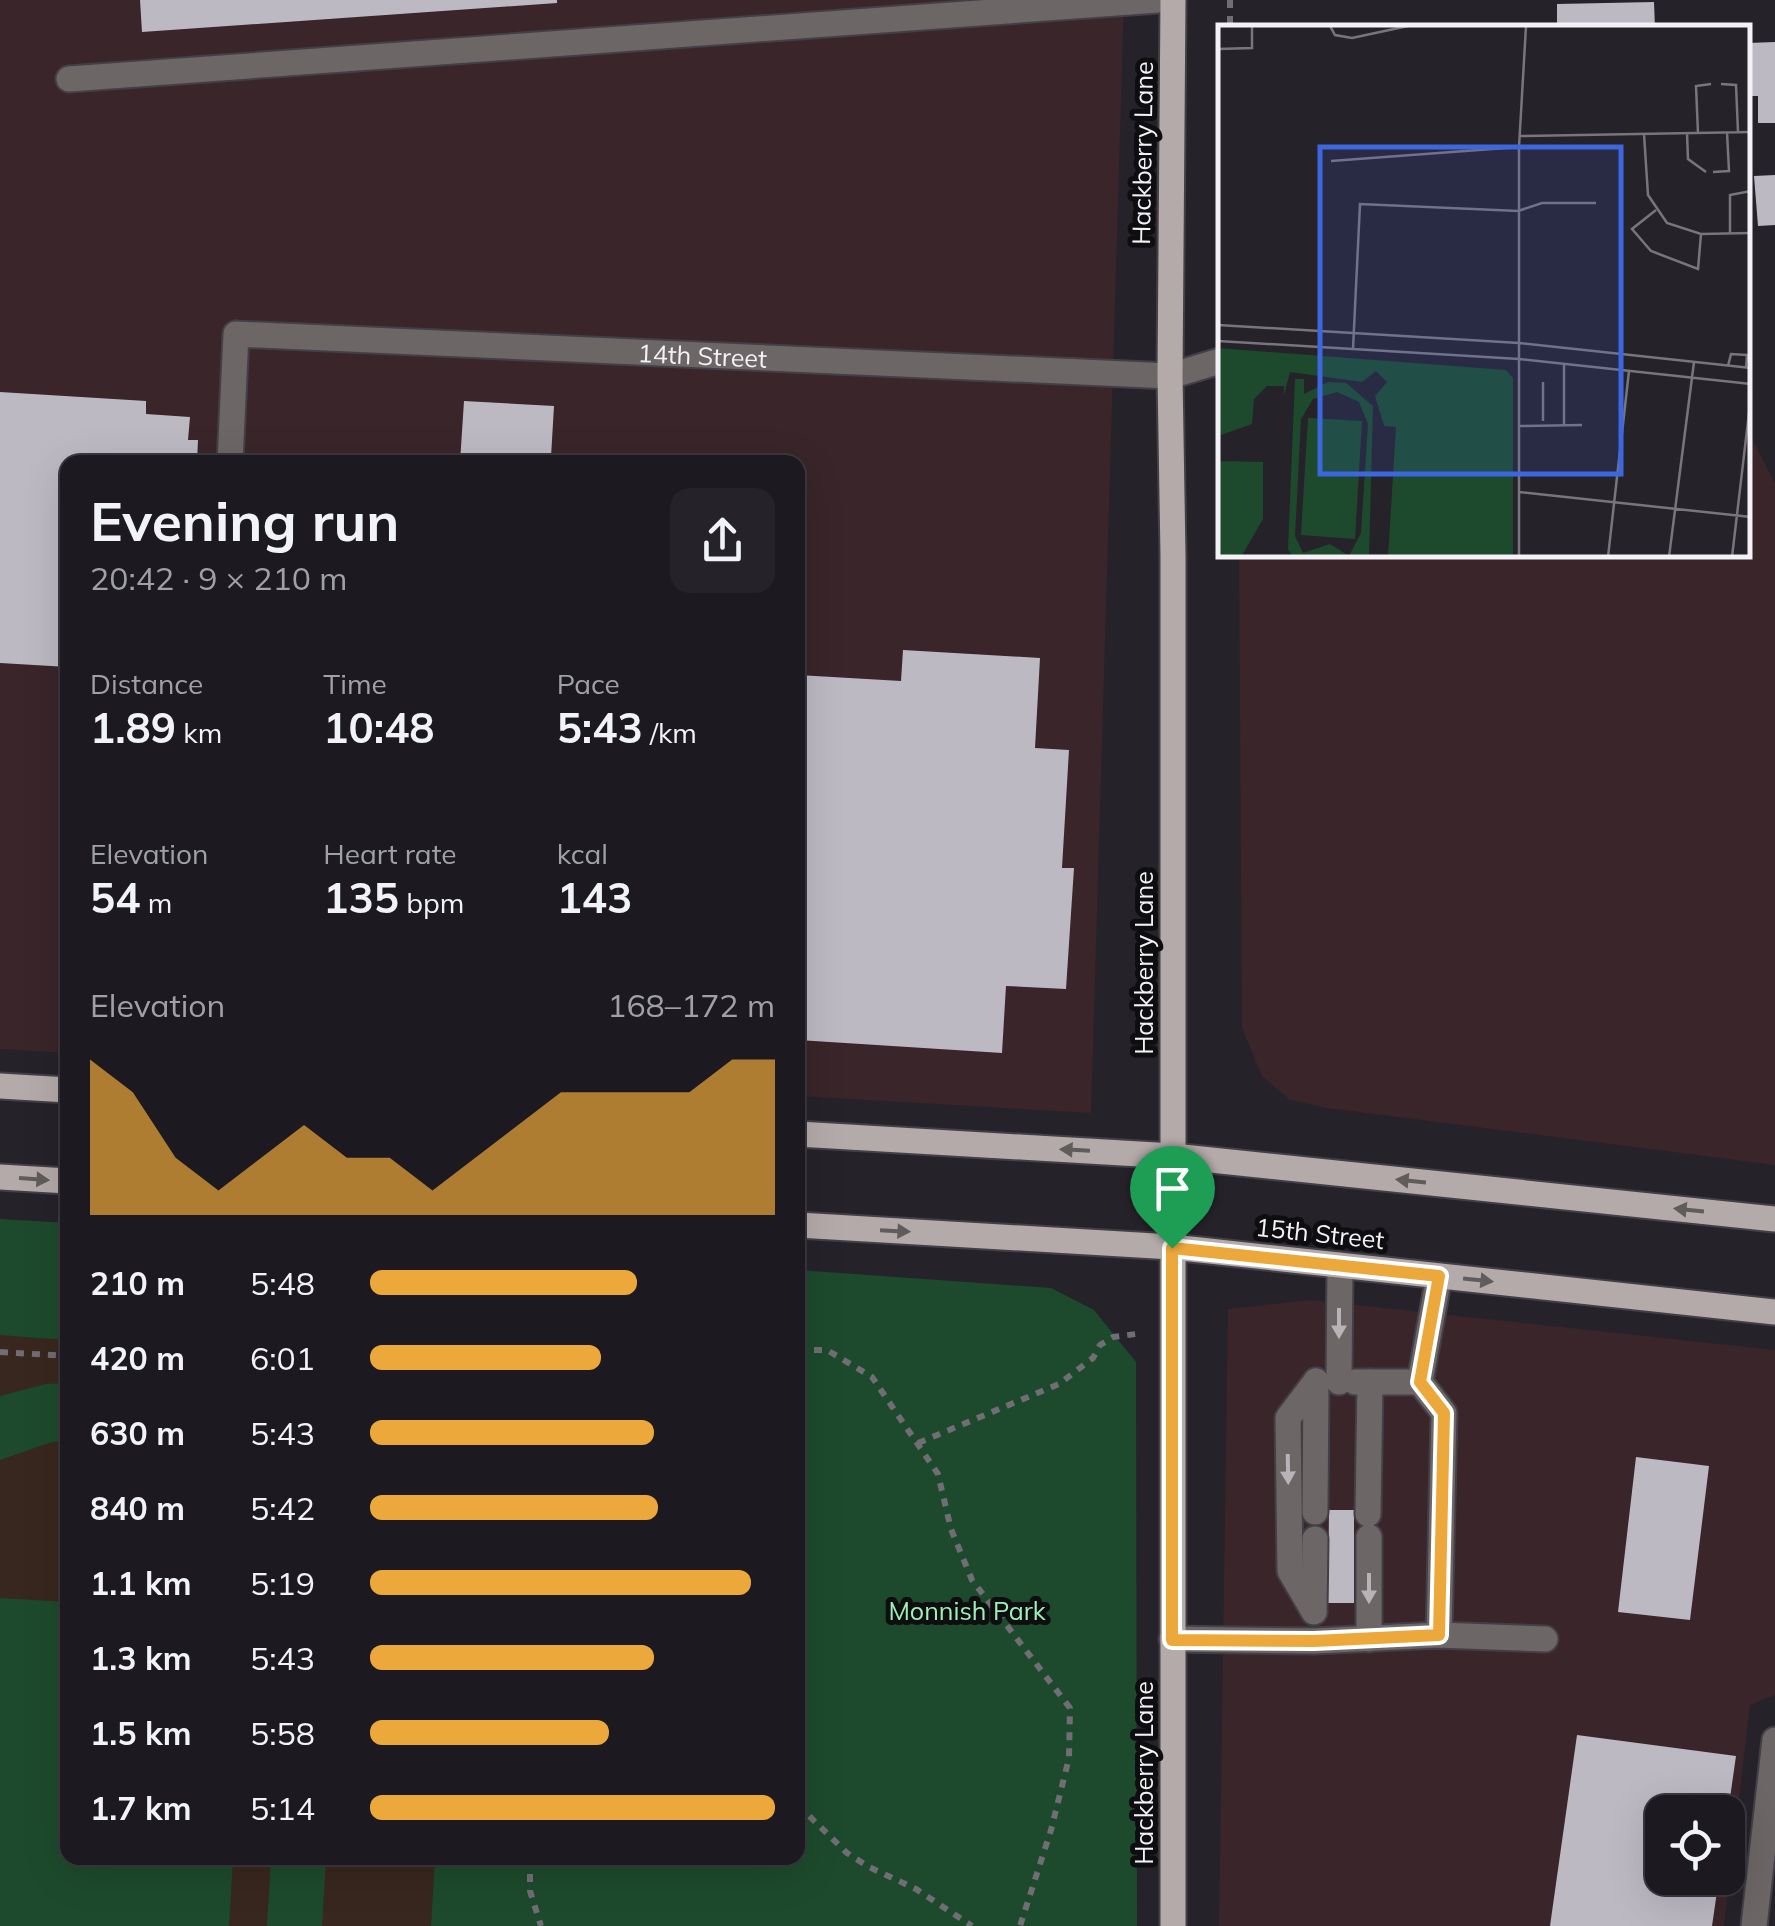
<!DOCTYPE html>
<html lang="en">
<head>
<meta charset="utf-8">
<style>
  body { margin:0; font-family:Mulish,sans-serif; background:#252329; color:#f1f3f6; height:100vh; display:flex; flex-direction:column; font-size:38px; white-space:nowrap }
  * { box-sizing:border-box; margin:0 }
  p { font-size:32px; color:#a0a1a5 }
  .icon { flex:none; width:55px; height:55px; fill:none; stroke:currentColor; stroke-width:2; stroke-linecap:round; stroke-linejoin:round }
  .map { position:relative; flex:1; overflow:hidden }
  .drawer { position:absolute; left:60px; top:455px; width:745px; height:1410px; display:flex; flex-direction:column; background:#1c1a20; border-radius:20px; box-shadow:0 10px 40px #0002,0 0 0 2px #3a383e }
  .drawer>* { flex:none }
  .controls { position:absolute; left:1645px; top:1795px; display:grid; gap:20px }
  .controls a { display:grid; place-items:center; width:100px; height:100px; border-radius:20px; background:#1c1a20; box-shadow:0 10px 40px #0002,0 0 0 2px #3a383e; font-size:50px }
  .pin { position:absolute; display:grid; place-items:center; width:85px; height:85px; color:#fff; margin:-102px -42px; border-radius:50% 50% 50% 0; rotate:-45deg; box-shadow:0 0 10px #0007 }
  .pin .icon { rotate:45deg }
  .round { display:grid; place-items:center; flex:none; width:105px; height:105px; border-radius:20px; background:#252329 }
  .summary { display:flex; align-items:center; justify-content:space-between; height:170px; padding:0 30px }
  h1 { font-size:55px; font-weight:700; line-height:75px }
  .metrics { display:grid; grid-template-columns:repeat(3,1fr); gap:15px; height:170px; padding:10px 30px }
  .metrics div { display:grid; align-content:center }
  .metrics b { font-size:42px; font-weight:700 }
  .metrics small { font-size:28px; font-weight:400 }
  .metrics p { font-size:28px }
  .chart { height:280px; padding:20px 30px }
  .chart p { display:flex; justify-content:space-between }
  .chart svg { width:100%; height:180px; margin-top:10px; fill:#eda83b; opacity:.7 }
  ul { padding:0 30px; list-style:none; font-size:32px }
  li { display:grid; grid-template-columns:160px 120px 1fr; align-items:center; height:75px }
  li i { height:25px; border-radius:12px; background:#eda83b }
  .map>svg:first-child { display:block }
  .commercial { fill:#39252a; fill-rule:evenodd }
  .education { fill:#38271e }
  .green { fill:#1d4a2c }
  .building { fill:#bdb9c3 }
  .lines { fill:none; stroke-linecap:round; stroke-linejoin:round }
  .minor-casing { stroke:#433f47; stroke-width:29 }
  .major-casing { stroke:#433f47; stroke-width:29 }
  .path { stroke:#716d74; stroke-width:6; stroke-dasharray:8 8; stroke-linecap:butt }
  .minor { stroke:#6c6766; stroke-width:25 }
  .major { stroke:#b4aaa9; stroke-width:25 }
  .oneway { fill:#615c5c }
  .oneway2 { fill:#b7b3b6 }
  .route-casing { stroke:#fff; stroke-width:20 }
  .route { stroke:#eda83b; stroke-width:12 }
  .labels { text-anchor:middle; dominant-baseline:central; stroke-width:10; stroke-linejoin:round; paint-order:stroke }
  .street-label { font-size:25px; fill:#f4f2f7; stroke:#0e0d10 }
  .park-label { font-size:25px; fill:#9fefb6; stroke:#0e0d10 }
  .inset-road { fill:none; stroke:#78757c; stroke-width:2.5 }
  .view { fill:#3d67dd; fill-opacity:0.15; stroke:#3d67dd; stroke-width:5 }
  .inset-edge { fill:none; stroke:#f4f2f7; stroke-width:5 }
</style>
</head>
<body>
<div class="map">
<svg width="1775" height="1926" viewBox="0 0 1775 1926">
  <rect width="100%" height="100%" fill="#26222a"/>
  <!-- commercial -->
  <path class="commercial" d="M0,0H1124L1091,1113L798,1096V462H68L67,1053L0,1049Z
    M1748,431L1775,483V1165L1327,1108L1290,1100L1262,1076L1242,1028L1239,555H1748Z
    M1310,1300L1775,1350V1695L1750,1705L1724,1926H1219L1228,1309ZM1662,1812H1728V1878H1662Z"/>
  <!-- education -->
  <path class="education" d="M0,1219L67,1223L68,1858H435L431,1926H0Z"/>
  <!-- green -->
  <path class="green" d="M0,1219L67,1223V1340L0,1335Z
    M798,1270L1051,1288L1094,1310L1136,1362L1137,1926H431L435,1858H798Z
    M67,1383V1441L52,1442L0,1460V1396L46,1384Z
    M0,1598L67,1602L68,1858H233L229,1926H0Z
    M271,1858H326L322,1926H267Z"/>
  <!-- building -->
  <path class="building" d="M140,0H557V3L142,32Z
    M1654,2L1655,28H1557V4Z
    M1775,42V123H1758V96H1748V43Z
    M1775,175V225L1758,226L1754,176Z
    M0,392L146,401V414L190,417L188,440H198L197,462H68V667L0,663Z
    M464,401L554,406L551,457L595,460V462H460Z
    M903,650L1040,658L1035,748L1069,750L1062,868H1074L1066,989L1006,986L1002,1053L798,1040V675L901,681Z
    M1636,1457L1709,1466L1690,1620L1618,1612Z
    M1329,1510H1354V1603H1328Z
    M1577,1735L1736,1756L1728,1812H1662V1878H1719L1712,1926H1550Z"/>
  <g class="lines">
    <!-- minor casing -->
    <g class="minor-casing">
      <g id="minor">
        <path d="M69,79L1158,0"/>
        <path id="s1" d="M230,462L236,334L1170,376L1220,361"/>
        <path d="M1439,1276L1420,1382L1444,1413L1439,1635"/>
        <path d="M1339,1382L1340,1265"/>
        <path d="M1355,1382H1420"/>
        <path d="M1315,1512L1316,1381"/>
        <path d="M1368,1514L1370,1382"/>
        <path d="M1369,1537V1639"/>
        <path d="M1314,1611L1315,1539"/>
        <path d="M1314,1612L1290,1571L1288,1418L1316,1381"/>
        <path d="M1172,1639L1314,1641L1439,1635L1545,1639"/>
        <path d="M1754,1926L1775,1740"/>
      </g>
    </g>
    <!-- major casing -->
    <g class="major-casing">
      <path id="major" d="M0,1086L68,1090
        M798,1134L1173,1156L1775,1219
        M0,1177L68,1181
        M798,1225L1172,1247L1775,1312
        M1173,1926V556L1170,376L1173,0"/>
    </g>
    <!-- path -->
    <path class="path" d="M1230,0V28
      M798,1350H827L872,1377L938,1474L951,1529L972,1580L1070,1708L1069,1758L1051,1830L1020,1926
      M0,1352L68,1356
      M918,1443L1059,1384L1093,1358L1100,1345L1113,1337L1136,1334
      M798,1805L847,1853L869,1867L916,1889L972,1926
      M530,1858V1891L541,1926"/>
    <!-- minor -->
    <use href="#minor" class="minor"/>
    <!-- major -->
    <use href="#major" class="major"/>
  </g>
  <!-- one-way arrows -->
  <defs><path id="oneway-solid" d="M-6-.8H1V-3.2L6.5 0L1 3.2V.8H-6Z" transform="scale(2.5)"/></defs>
  <g class="oneway">
    <use href="#oneway-solid" transform="translate(1075 1150) rotate(-177)"/>
    <use href="#oneway-solid" transform="translate(34 1179) rotate(4)"/>
    <use href="#oneway-solid" transform="translate(1411 1181) rotate(-174)"/>
    <use href="#oneway-solid" transform="translate(1689 1210) rotate(-174)"/>
    <use href="#oneway-solid" transform="translate(895 1231) rotate(3)"/>
    <use href="#oneway-solid" transform="translate(1478 1280) rotate(6)"/>
  </g>
  <g class="oneway2">
    <use href="#oneway-solid" transform="translate(1339 1323) rotate(90)"/>
    <use href="#oneway-solid" transform="translate(1288 1469) rotate(89)"/>
    <use href="#oneway-solid" transform="translate(1369 1588) rotate(90)"/>
  </g>
  <g class="lines">
    <!-- route casing -->
    <g class="route-casing">
      <path id="route" d="M1172,1248L1439,1276L1420,1382L1444,1413L1439,1635L1314,1641L1172,1640Z"/>
    </g>
    <!-- route -->
    <use href="#route" class="route"/>
  </g>
  <g class="labels">
    <!-- street labels -->
    <g class="street-label">
      <text transform="translate(1142 153) rotate(-89)">Hackberry Lane</text>
      <text stroke="none"><textPath href="#s1" startOffset="595">14th Street</textPath></text>
      <text transform="translate(1143 963) rotate(-90)">Hackberry Lane</text>
      <text transform="translate(1320 1233) rotate(6)">15th Street</text>
      <text transform="translate(1143 1773) rotate(-90)">Hackberry Lane</text>
    </g>
    <!-- park labels -->
    <g class="park-label">
      <text x="967" y="1610">Monnish Park</text>
    </g>
  </g>
  <!-- overview -->
  <g transform="translate(1218 25)">
    <rect width="532" height="532" fill="#26222a"/>
    <path d="M0,323L288,345L295,353V532H170L178,402L166,401L157,371L169,357L158,346L144,357L72,347L66,370V361H49L36,374L34,399L0,411ZM77,354H86V369L110,357L128,358L155,381L151,532H75L70,524ZM119,367L141,377L150,399L143,508L131,531L112,519L85,528L77,511L83,394L95,374ZM90,393L144,396L137,514L83,510ZM0,436L45,437V494L23,532H0Z" fill="#1d4a2c" fill-rule="evenodd"/>
    <path class="inset-road" d="M112,1L117,10L134,13L190,1M0,24L34,23V1M503,59L518,60L520,107M469,108L470,134L488,147M480,108L478,61L493,59M426,109L430,170L449,198L483,209L533,208M301,111L533,107M113,136L301,122M495,147L511,146L509,107M438,185L414,204L433,226L480,244L483,209M512,209V170L533,166M0,300L301,318L533,343M0,316L301,334L533,359M135,324L142,179L300,186L324,178H378M346,339V400M510,341L513,329L529,330L528,343M325,396V357M301,401L364,400M301,467L533,492M301,532V122L308,1M390,532L411,346M451,532L476,337M514,532L533,371"/>
    <path class="view" d="M102,122H403V449H102Z"/>
    <rect width="532" height="532" class="inset-edge"/>
  </g>
</svg>
<div class="controls">
<a><svg class="icon" aria-label="locate" viewBox="0 0 24 24"><circle cx="12" cy="12" r="6"/><path d="M12 2v4M12 18v4M2 12h4M18 12h4"/></svg></a>
</div>
<div class="pin" style="left:1172px;top:1248px;background:#1e9e55"><svg class="icon" aria-label="arrive" viewBox="0 0 24 24"><path d="M6 21V4h12l-3 4 3 4H6"/></svg></div>
<section class="drawer">
<div class="summary"><div><h1>Evening run</h1><p>20:42 · 9 × 210 m</p></div><a class="round"><svg class="icon" aria-label="share" viewBox="0 0 24 24"><path d="M12 15V3M7 8l5-5 5 5M5 13v7h14v-7"/></svg></a></div>
<div class="metrics">
<div><p>Distance</p><b>1.89<small> km</small></b></div>
<div><p>Time</p><b>10:48</b></div>
<div><p>Pace</p><b>5:43<small> /km</small></b></div>
</div>
<div class="metrics">
<div><p>Elevation</p><b>54<small> m</small></b></div>
<div><p>Heart rate</p><b>135<small> bpm</small></b></div>
<div><p>kcal</p><b>143</b></div>
</div>
<div class="chart"><p><span>Elevation</span>168–172 m</p>
<svg viewBox="0 0 160 44" preserveAspectRatio="none"><path d="M0 44V6L10 14L20 30L30 38L40 30L50 22L60 30L70 30L80 38L90 30L100 22L110 14L120 14L130 14L140 14L150 6L160 6V44z"/></svg>
</div>
<ul>
<li><b>210 m</b>5:48<i style="width:66%"></i></li>
<li><b>420 m</b>6:01<i style="width:57%"></i></li>
<li><b>630 m</b>5:43<i style="width:70%"></i></li>
<li><b>840 m</b>5:42<i style="width:71%"></i></li>
<li><b>1.1 km</b>5:19<i style="width:94%"></i></li>
<li><b>1.3 km</b>5:43<i style="width:70%"></i></li>
<li><b>1.5 km</b>5:58<i style="width:59%"></i></li>
<li><b>1.7 km</b>5:14<i style="width:100%"></i></li>
</ul>
</section>
</div>
</body>
</html>
